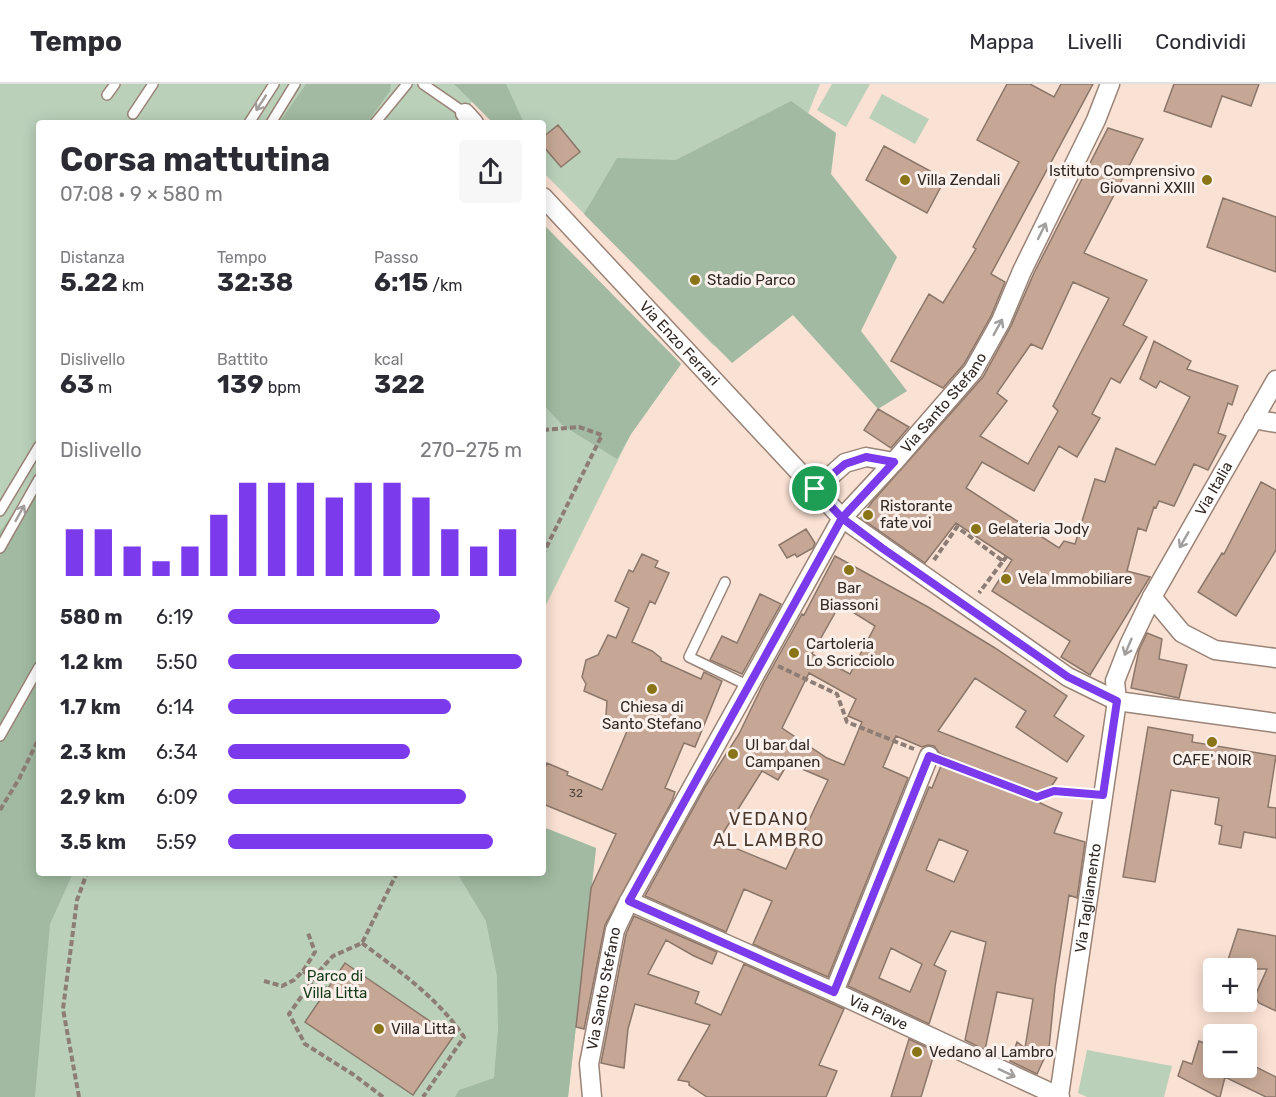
<!DOCTYPE html>
<html lang="it">
<head>
<meta charset="utf-8">
<style>
  body { margin:0; font-family:Rubik,sans-serif; background:#f7f7f7; color:#2b2b33; height:100vh; display:flex; flex-direction:column; font-size:22px; white-space:nowrap }
  * { box-sizing:border-box; margin:0 }
  p { font-size:20px; color:#7c7c81 }
  .icon { flex:none; width:33px; height:33px; fill:none; stroke:currentColor; stroke-width:2; stroke-linecap:round; stroke-linejoin:round }
  .map { position:relative; flex:1; overflow:hidden }
  .details { position:absolute; left:36px; top:36px; width:510px; height:756px; display:flex; flex-direction:column; background:#fff; border-radius:6px; box-shadow:0 3px 15px #0003 }
  .details>* { flex:none }
  .buttons { position:absolute; left:1203px; top:874px; display:grid; gap:12px }
  .buttons a { display:grid; place-items:center; width:54px; height:54px; border-radius:6px; background:#fff; box-shadow:0 3px 15px #0003; font-size:30px }
  .pin { position:absolute; display:grid; place-items:center; width:51px; height:51px; color:#fff; margin:-26px; border:3px solid #fff; border-radius:50%; box-shadow:0 2px 6px #0007 }
  .round { display:grid; place-items:center; flex:none; width:63px; height:63px; border-radius:6px; background:#f7f7f7 }
  .head { display:flex; align-items:center; justify-content:space-between; height:102px; padding:0 24px }
  h1 { font-size:33px; font-weight:700; line-height:45px }
  .metrics { display:grid; grid-template-columns:repeat(3,1fr); gap:9px; height:102px; padding:6px 24px }
  .metrics div { display:grid; align-content:center }
  .metrics b { font-size:26px; font-weight:700 }
  .metrics small { font-size:16px; font-weight:400 }
  .metrics p { font-size:16px }
  .chart { height:168px; padding:12px 24px }
  .chart p { display:flex; justify-content:space-between }
  .chart svg { width:100%; height:108px; margin-top:6px; stroke:#7c3aed; stroke-width:6 }
  ul { padding:0 24px; list-style:none; font-size:20px }
  li { display:grid; grid-template-columns:96px 72px 1fr; align-items:center; height:45px }
  li i { height:15px; border-radius:8px; background:#7c3aed }
  header { display:flex; align-items:center; gap:36px; box-sizing:border-box; height:84px; padding:0 30px; background:#fff; border-bottom:2px solid #e1e1e2 }
  header strong { font-size:28px }
  nav { display:flex; gap:33px; margin-inline-start:auto; font-size:21px }
  .map>svg:first-child { display:block }
  .green { fill:#bad0b9 }
  .forest { fill:#a1baa1 }
  .building { fill:#c6a795; stroke:#8b766a; stroke-width:1.5; fill-rule:evenodd }
  .lines { fill:none; stroke-linecap:round; stroke-linejoin:round }
  .lane-casing { stroke:#9a8377; stroke-width:12 }
  .street-casing { stroke:#9a8377; stroke-width:21 }
  .path { stroke:#8d7d74; stroke-width:4; stroke-dasharray:6 3; stroke-linecap:butt }
  .lane { stroke:#fff; stroke-width:9 }
  .street { stroke:#fff; stroke-width:18 }
  .oneway { stroke:#a29e9c }
  .route-casing { stroke:#fff; stroke-width:12 }
  .route { stroke:#7c3aed; stroke-width:8 }
  .poi-dot { fill:#897418; stroke:#fbf1ec; stroke-width:2 }
  .labels { text-anchor:middle; dominant-baseline:central; stroke-width:6; stroke-linejoin:round; paint-order:stroke }
  .number-label { font-size:12px; fill:#564840 }
  .poi-label { font-size:15px; fill:#312823; stroke:#fbf1ec; text-anchor:start }
  .street-label { font-size:15px; fill:#312823; stroke:#fbf1ec }
  .park-label { font-size:15px; fill:#143a17; stroke:#fbf1ec }
  .quarter-label { font-size:18px; letter-spacing:1.5px; fill:#4a372c; stroke:#fbf1ec }
</style>
</head>
<body>
<header>
<strong>Tempo</strong>
<nav><a>Mappa</a><a>Livelli</a><a>Condividi</a></nav>
</header>
<div class="map">
<svg width="1276" height="1013" viewBox="0 0 1276 1013">
  <rect width="100%" height="100%" fill="#f9e1d3"/>
  <!-- green -->
  <path class="green" d="M0,0H820L714,262L543,88V39H494L472,17L463,39H39V789H543V743L596,764L568,1013H0Z
    M832,0H870L846,43L817,26Z
    M882,10L929,35L915,60L869,34Z
    M543,140L681,280L631,350L543,527Z
    M1087,966L1172,982L1164,1013H1087L1078,1009Z"/>
  <!-- forest -->
  <path class="forest" d="M306,0H391L390,7L367,39H279Z
    M454,0H506L524,39H493Z
    M791,17L836,49L831,90L897,173L861,247L907,307L878,325L793,231L732,279L584,130L617,74L676,76Z
    M543,140L681,280L631,350L617,375L562,341L543,320Z
    M39,391V789H73L50,840L35,1013H0V448Z
    M543,743L596,764L568,1013H455L459,1006L494,994L498,945L497,892L486,837L457,789H543Z"/>
  <!-- building -->
  <path class="building" d="M1007,0H1030L1054,13L1061,0H1093L991,190L1005,198L991,232L964,280L943,304L891,277L929,210L943,219L976,165L973,163L1019,78L977,56Z
    M1174,0H1259L1251,22L1222,12L1211,43L1164,27Z
    M558,41L580,68L561,83L543,62V53Z
    M1108,44L1143,55L1084,169L1147,196L1123,241L1147,253L1120,299L1111,294L1092,330L1100,334L1077,373L1059,362L1034,407L982,378L966,404L1059,464L1064,457L1075,460L1095,395L1105,398L1116,364L1155,381L1190,313L1160,297L1156,304L1140,295L1154,257L1191,277L1187,285L1238,302L1232,321L1228,319L1218,349L1226,352L1208,386L1194,380L1174,422L1159,417L1156,424L1154,423L1146,447L1138,444L1127,487L1150,493L1090,591L1061,573L1070,557L992,507L1012,476L956,439L925,479L861,434L872,418L983,293L1011,242L1034,189ZM1073,198L1109,214L1053,322L1058,327L1028,380L980,352L1007,317L997,309L1031,260L1042,265Z
    M884,62L945,95L927,129L866,96Z
    M1223,114L1276,133V188L1207,163Z
    M878,325L909,343L891,364L864,346Z
    M1261,398L1276,406V466L1236,532L1198,508L1222,469L1224,470Z
    M806,445L815,459L813,464L797,473L795,470L787,474L779,461Z
    M642,470L658,477L655,483L669,489L655,520L650,517L632,558L652,567L661,574V577L701,595L704,588L722,597L695,663L684,659L665,704L675,708L672,717L605,841L584,945L576,943L591,804L616,750L543,720V689L547,679L568,688L567,691L602,706L627,647L612,639L606,631L607,617L584,607L586,600L582,593L586,576L598,571L608,551L616,554L629,524L615,517L629,486L633,488Z
    M835,472L928,523L995,564L1067,612L1054,632L1084,652L1067,678L1016,643L1026,627L975,594L938,647L1057,694L1040,719L1062,729L1054,749L1085,758L1077,814L1069,811L1055,903L1049,964L1037,990L1010,977L1017,958L1025,964L1033,915L997,908L985,966L965,956L986,858L951,847L934,881L946,887L929,940L848,902L929,703L932,704L945,672L940,670L934,662L928,661L922,663L896,652L883,683L908,694L828,893L753,860L772,817L744,805L726,848L645,812L705,703L739,650L763,600L802,530L804,531ZM840,520L875,542L850,590L812,570ZM809,589L856,615L848,632L862,638L844,681L827,674L782,644ZM788,679L828,696L786,785L718,757L762,687L778,696ZM939,755L968,767L954,798L926,786ZM891,864L922,880L910,908L879,894Z
    M760,510L781,520L742,590L710,576L722,552L737,559Z
    M1147,549L1162,555L1159,575L1187,581L1179,614L1131,604L1139,566Z
    M1148,643L1193,651L1192,658L1276,672L1268,723L1276,724V754L1244,748L1241,764L1219,760L1222,742L1215,740L1219,714L1171,706L1155,798L1123,793Z
    M634,832L717,868L712,880L694,872L666,856L648,890L699,908L695,919L721,931L744,880L844,925L819,981L837,987L826,1013H707L689,1001V998L678,996L710,941L635,920L628,945L624,984L601,979L626,850Z
    M1238,845L1276,852V927L1259,919L1255,912L1267,885H1225Z
    M345,879L453,953L413,1011L305,938Z
    M909,955L935,967L921,1013H891Z
    M1199,957L1214,963V984H1246V978L1276,993V1013H1266L1225,993L1220,1013H1218L1178,992L1183,977L1192,980Z"/>
  <g class="lines">
    <!-- lane casing -->
    <g class="lane-casing">
      <path id="lane" d="M423,0L465,29
        M107,11L115,0
        M133,30L153,0
        M249,39L274,0
        M271,39L295,0
        M375,39L407,0
        M0,427L39,362
        M0,464L39,395
        M725,498L689,573L749,602
        M0,652L39,583"/>
    </g>
    <!-- street casing -->
    <g class="street-casing">
      <g id="street">
        <path d="M465,29L474,39"/>
        <path id="s1" d="M543,113L842,434L1068,593L1117,617L1276,639"/>
        <path d="M1253,335L1276,339"/>
        <path d="M815,406L845,379L866,373L894,378"/>
        <path d="M1152,513L1182,549L1215,566L1276,574"/>
        <path id="s2" d="M629,817L834,908L1060,1013"/>
        <path d="M834,908L929,672"/>
        <path id="s3" d="M1059,1012L1117,617L1115,597L1129,561L1152,513L1276,296"/>
        <path id="s4" d="M592,1013L589,980L615,846L629,817L842,434L894,378L973,287L1001,237L1022,187L1096,36L1110,0"/>
      </g>
    </g>
    <!-- path -->
    <path class="path" d="M543,346L579,343L602,351L543,470
      M934,476L957,443L1003,477L979,509
      M1003,477L1007,472
      M778,582L837,610L847,638L914,665
      M946,678L1037,713L1055,707L1087,710
      M0,726L19,695L39,654
      M362,859C399,887 438,914 464,953L423,1013
      M303,887L315,868L308,849
      M264,897L282,902L294,896L303,887L327,905
      M79,1013L63,925L77,816L87,789
      M383,1013L354,991L305,960L289,930L321,885L333,872L362,859L397,789"/>
    <!-- lane -->
    <use href="#lane" class="lane"/>
    <!-- street -->
    <use href="#street" class="street"/>
  </g>
  <!-- one-way arrows -->
  <defs><path id="oneway-shaft" d="M-6 0H5M1.5-3L5.5 0L1.5 3" fill="none" stroke-width="1.6" stroke-linecap="round" stroke-linejoin="round" transform="scale(1.5)"/></defs>
  <g class="oneway">
    <use href="#oneway-shaft" transform="translate(261 19) rotate(123)"/>
    <use href="#oneway-shaft" transform="translate(1042 147) rotate(-64)"/>
    <use href="#oneway-shaft" transform="translate(998 243) rotate(-61)"/>
    <use href="#oneway-shaft" transform="translate(20 429) rotate(-61)"/>
    <use href="#oneway-shaft" transform="translate(1184 456) rotate(120)"/>
    <use href="#oneway-shaft" transform="translate(1128 563) rotate(113)"/>
    <use href="#oneway-shaft" transform="translate(1007 989) rotate(25)"/>
  </g>
  <g class="lines">
    <!-- route casing -->
    <g class="route-casing">
      <path id="route" d="M815,405L842,434L629,817L834,908L929,672L1037,713L1054,707L1103,711L1117,617L1068,593L882,464L842,434L894,378L866,373L845,380L815,405"/>
    </g>
    <!-- route -->
    <use href="#route" class="route"/>
  </g>
  <!-- markers -->
  <g class="poi-dot">
    <circle cx="905" cy="96" r="6"/>
    <circle cx="1207" cy="96" r="6"/>
    <circle cx="695" cy="196" r="6"/>
    <circle cx="868" cy="431" r="6"/>
    <circle cx="976" cy="445" r="6"/>
    <circle cx="849" cy="486" r="6"/>
    <circle cx="1006" cy="495" r="6"/>
    <circle cx="794" cy="569" r="6"/>
    <circle cx="652" cy="605" r="6"/>
    <circle cx="1212" cy="658" r="6"/>
    <circle cx="733" cy="670" r="6"/>
    <circle cx="379" cy="945" r="6"/>
    <circle cx="917" cy="968" r="6"/>
  </g>
  <g class="labels">
    <!-- number labels -->
    <g class="number-label">
      <text x="576" y="709">32</text>
    </g>
    <!-- poi labels -->
    <g class="poi-label">
      <text x="1195" y="87" text-anchor="end">Istituto Comprensivo<tspan x="1195" dy="17">Giovanni XXIII</tspan></text>
      <text x="917" y="96">Villa Zendali</text>
      <text x="707" y="196">Stadio Parco</text>
      <text x="880" y="422">Ristorante<tspan x="880" dy="17">fate voi</tspan></text>
      <text x="988" y="445">Gelateria Jody</text>
      <text x="1018" y="495">Vela Immobiliare</text>
      <text x="849" y="504" text-anchor="middle">Bar<tspan x="849" dy="17">Biassoni</tspan></text>
      <text x="806" y="560">Cartoleria<tspan x="806" dy="17">Lo Scricciolo</tspan></text>
      <text x="652" y="623" text-anchor="middle">Chiesa di<tspan x="652" dy="17">Santo Stefano</tspan></text>
      <text x="745" y="661">Ul bar dal<tspan x="745" dy="17">Campanen</tspan></text>
      <text x="1212" y="676" text-anchor="middle">CAFE' NOIR</text>
      <text x="391" y="945">Villa Litta</text>
      <text x="929" y="968">Vedano al Lambro</text>
    </g>
    <!-- street labels -->
    <g class="street-label">
      <text stroke="none"><textPath href="#s1" startOffset="200">Via Enzo Ferrari</textPath></text>
      <text stroke="none"><textPath href="#s4" startOffset="794">Via Santo Stefano</textPath></text>
      <text stroke="none"><textPath href="#s3" startOffset="636">Via Italia</textPath></text>
      <text stroke="none"><textPath href="#s3" startOffset="200">Via Tagliamento</textPath></text>
      <text stroke="none"><textPath href="#s4" startOffset="110">Via Santo Stefano</textPath></text>
      <text stroke="none"><textPath href="#s2" startOffset="273">Via Piave</textPath></text>
    </g>
    <!-- park labels -->
    <g class="park-label">
      <text x="335" y="892">Parco di<tspan x="335" dy="17">Villa Litta</tspan></text>
    </g>
    <!-- quarter labels -->
    <g class="quarter-label">
      <text x="769" y="735">VEDANO<tspan x="769" dy="21">AL LAMBRO</tspan></text>
    </g>
  </g>
</svg>
<div class="buttons">
<a>+</a>
<a>−</a>
</div>
<div class="pin" style="left:815px;top:405px;background:#1e9e55"><svg class="icon" aria-label="arrive" viewBox="0 0 24 24"><path d="M6 21V4h12l-3 4 3 4H6"/></svg></div>
<section class="details">
<div class="head"><div><h1>Corsa mattutina</h1><p>07:08 · 9 × 580 m</p></div><a class="round"><svg class="icon" aria-label="share" viewBox="0 0 24 24"><path d="M12 15V3M7 8l5-5 5 5M5 13v7h14v-7"/></svg></a></div>
<div class="metrics">
<div><p>Distanza</p><b>5.22<small> km</small></b></div>
<div><p>Tempo</p><b>32:38</b></div>
<div><p>Passo</p><b>6:15<small> /km</small></b></div>
</div>
<div class="metrics">
<div><p>Dislivello</p><b>63<small> m</small></b></div>
<div><p>Battito</p><b>139<small> bpm</small></b></div>
<div><p>kcal</p><b>322</b></div>
</div>
<div class="chart"><p><span>Dislivello</span>270–275 m</p>
<svg viewBox="0 0 160 44" preserveAspectRatio="none"><path d="M5 44V25M15 44V25M25 44V32M35 44V38M45 44V32M55 44V19M65 44V6M75 44V6M85 44V6M95 44V12M105 44V6M115 44V6M125 44V12M135 44V25M145 44V32M155 44V25"/></svg>
</div>
<ul>
<li><b>580 m</b>6:19<i style="width:72%"></i></li>
<li><b>1.2 km</b>5:50<i style="width:100%"></i></li>
<li><b>1.7 km</b>6:14<i style="width:76%"></i></li>
<li><b>2.3 km</b>6:34<i style="width:62%"></i></li>
<li><b>2.9 km</b>6:09<i style="width:81%"></i></li>
<li><b>3.5 km</b>5:59<i style="width:90%"></i></li>
</ul>
</section>
</div>
</body>
</html>
